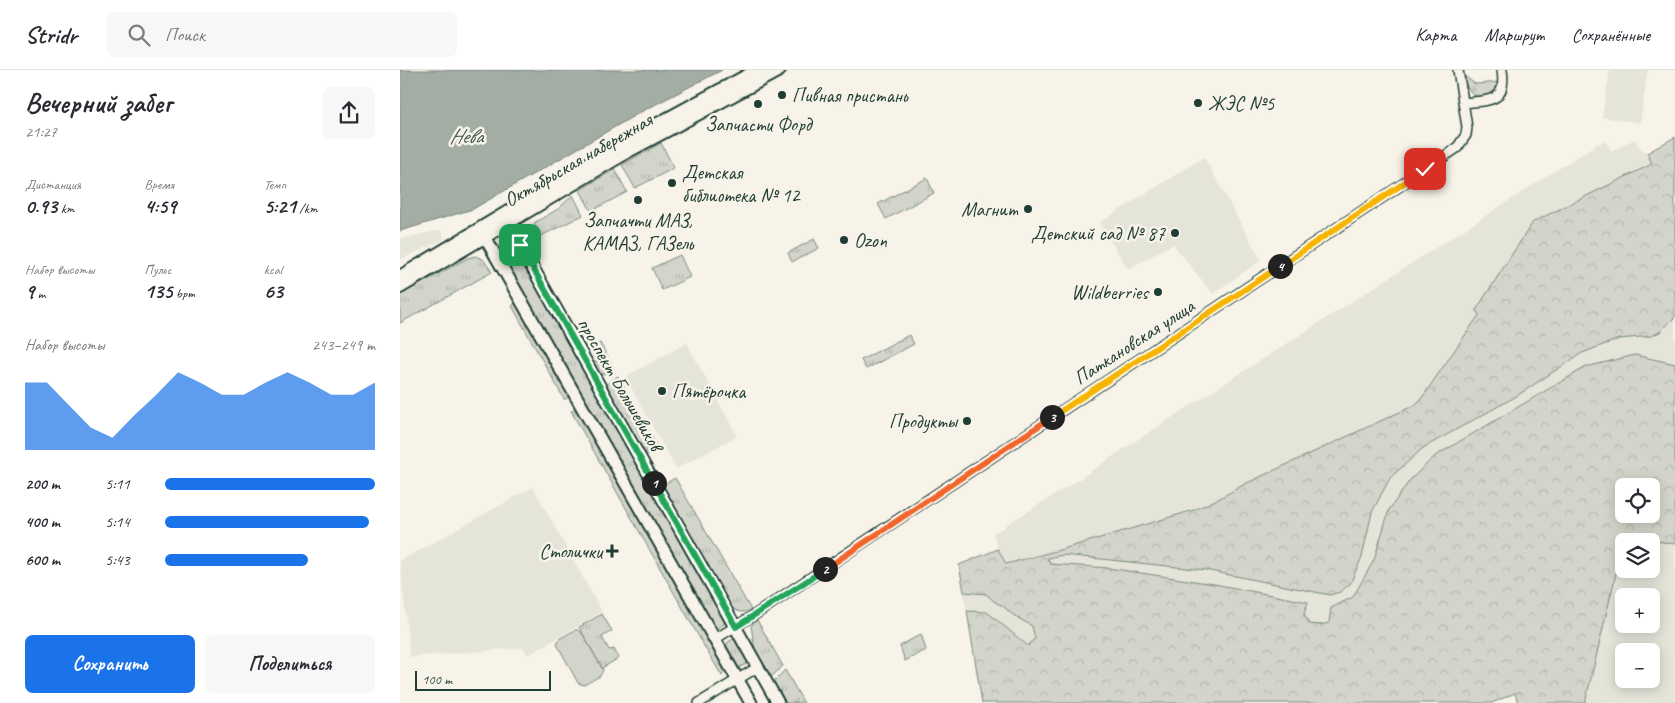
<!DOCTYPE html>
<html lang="ru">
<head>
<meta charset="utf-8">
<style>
  body { margin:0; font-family:Caveat,sans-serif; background:#f7f7f7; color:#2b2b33; height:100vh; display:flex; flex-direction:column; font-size:19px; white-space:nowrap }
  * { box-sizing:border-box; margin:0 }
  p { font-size:16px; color:#7c7c81 }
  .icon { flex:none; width:28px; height:28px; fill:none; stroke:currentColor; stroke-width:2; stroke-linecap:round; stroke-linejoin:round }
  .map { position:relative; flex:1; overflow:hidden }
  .sheet { display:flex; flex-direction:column; background:#fff; width:400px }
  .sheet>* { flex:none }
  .tools { position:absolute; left:1215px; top:408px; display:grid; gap:10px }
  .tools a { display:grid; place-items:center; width:45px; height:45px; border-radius:8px; background:#fff; box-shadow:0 2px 12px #0003; font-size:25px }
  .scale { position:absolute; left:15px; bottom:12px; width:136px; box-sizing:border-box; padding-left:5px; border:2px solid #1f3d34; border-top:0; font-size:14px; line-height:18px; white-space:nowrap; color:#1f3d34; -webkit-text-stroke:4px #f7f3e8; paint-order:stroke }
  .pin { position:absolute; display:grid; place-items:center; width:42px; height:42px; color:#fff; margin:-21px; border-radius:10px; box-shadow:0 2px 8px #0006 }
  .km { position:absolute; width:25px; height:25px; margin:-12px; border-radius:50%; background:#222; color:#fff; font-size:14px; line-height:25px; text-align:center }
  .round { display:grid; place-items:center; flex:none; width:52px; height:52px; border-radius:8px; background:#f7f7f7 }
  .head { display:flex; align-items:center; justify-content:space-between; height:85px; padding:0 25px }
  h1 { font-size:28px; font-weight:600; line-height:38px }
  .stats { display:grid; grid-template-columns:repeat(3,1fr); gap:8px; height:85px; padding:5px 25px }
  .stats div { display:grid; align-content:center }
  .stats b { font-size:21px; font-weight:600 }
  .stats small { font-size:14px; font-weight:400 }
  .stats p { font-size:14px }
  .chart { height:140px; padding:10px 25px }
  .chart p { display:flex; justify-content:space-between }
  .chart svg { width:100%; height:90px; margin-top:5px; fill:#1a73e8; opacity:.7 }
  .button { display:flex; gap:10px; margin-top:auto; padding:10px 25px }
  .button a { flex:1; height:58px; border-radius:8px; background:#1a73e8; color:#fff; font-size:20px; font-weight:600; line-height:58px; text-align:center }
  .button a+a { background:#f7f7f7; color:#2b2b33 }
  ul { padding:0 25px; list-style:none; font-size:16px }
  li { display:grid; grid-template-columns:80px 60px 1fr; align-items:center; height:38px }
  li i { height:12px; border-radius:6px; background:#1a73e8 }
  header { display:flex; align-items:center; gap:30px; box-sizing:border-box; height:70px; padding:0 25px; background:#fff; border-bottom:1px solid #e1e1e2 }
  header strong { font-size:24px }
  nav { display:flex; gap:28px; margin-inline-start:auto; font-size:18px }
  .search { width:350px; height:45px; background:#f7f7f7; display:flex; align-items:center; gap:12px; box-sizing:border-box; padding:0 18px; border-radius:8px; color:#7c7c81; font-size:19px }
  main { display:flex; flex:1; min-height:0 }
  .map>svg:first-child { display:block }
  .built { fill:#e5e4d9; fill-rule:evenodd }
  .grass { fill:url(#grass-tufts); stroke:#79897f }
  .forest { fill:url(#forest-crowns); stroke:#79897f; fill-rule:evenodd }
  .pitch { fill:#d3d5ca; stroke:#79897f }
  .water { fill:#a4ada3; stroke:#6f8077 }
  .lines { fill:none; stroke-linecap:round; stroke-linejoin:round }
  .street-casing { stroke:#1f3d34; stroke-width:12 }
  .secondary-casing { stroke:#1f3d34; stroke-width:15 }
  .primary-casing { stroke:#1f3d34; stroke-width:16 }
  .street { stroke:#f7f3e8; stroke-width:9 }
  .secondary { stroke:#f7f3e8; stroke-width:11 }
  .primary { stroke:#f7f3e8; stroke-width:12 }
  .split-1-casing { stroke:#fff; stroke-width:10 }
  .split-2-casing { stroke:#fff; stroke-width:10 }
  .split-3-casing { stroke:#fff; stroke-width:10 }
  .split-4-casing { stroke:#fff; stroke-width:10 }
  .split-5-casing { stroke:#fff; stroke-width:10 }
  .split-1 { stroke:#22a559; stroke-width:6 }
  .split-2 { stroke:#22a559; stroke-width:6 }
  .split-3 { stroke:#f0652b; stroke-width:6 }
  .split-4 { stroke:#f5b400; stroke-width:6 }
  .split-5 { stroke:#f5b400; stroke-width:6 }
  .poi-dot { fill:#1f3d34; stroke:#f7f3e8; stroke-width:2 }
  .labels { text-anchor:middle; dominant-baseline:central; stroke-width:5; stroke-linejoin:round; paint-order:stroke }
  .poi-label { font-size:20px; fill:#1f3d34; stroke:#f7f3e8; text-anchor:start }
  .street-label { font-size:20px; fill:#1f3d34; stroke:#f7f3e8 }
  .water-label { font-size:21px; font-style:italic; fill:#405950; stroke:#f7f3e8 }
</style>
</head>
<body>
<header>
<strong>Stridr</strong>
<div class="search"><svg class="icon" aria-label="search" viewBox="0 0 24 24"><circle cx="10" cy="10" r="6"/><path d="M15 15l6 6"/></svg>Поиск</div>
<nav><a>Карта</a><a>Маршрут</a><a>Сохранённые</a></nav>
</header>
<main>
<section class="sheet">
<div class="head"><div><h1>Вечерний забег</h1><p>21:27</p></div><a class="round"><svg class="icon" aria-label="share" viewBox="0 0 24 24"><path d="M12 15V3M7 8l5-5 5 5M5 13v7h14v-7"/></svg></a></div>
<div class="stats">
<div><p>Дистанция</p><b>0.93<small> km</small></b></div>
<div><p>Время</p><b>4:59</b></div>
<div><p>Темп</p><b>5:21<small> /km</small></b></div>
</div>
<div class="stats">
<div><p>Набор высоты</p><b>9<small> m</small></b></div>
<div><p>Пульс</p><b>135<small> bpm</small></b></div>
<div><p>kcal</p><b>63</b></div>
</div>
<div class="chart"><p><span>Набор высоты</span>243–249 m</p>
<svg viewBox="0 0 160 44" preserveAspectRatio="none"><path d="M0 44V11L10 11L20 22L30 33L40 38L50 27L60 17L70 6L80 11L90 17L100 17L110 11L120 6L130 11L140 17L150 17L160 11V44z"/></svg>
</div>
<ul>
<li><b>200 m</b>5:11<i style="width:100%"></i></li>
<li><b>400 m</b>5:14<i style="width:97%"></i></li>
<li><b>600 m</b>5:43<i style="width:68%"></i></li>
</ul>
<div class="button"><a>Сохранить</a><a>Поделиться</a></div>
</section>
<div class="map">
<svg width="1275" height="633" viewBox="0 0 1275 633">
  <defs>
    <pattern id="grass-tufts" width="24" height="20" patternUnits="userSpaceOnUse" patternTransform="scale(1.25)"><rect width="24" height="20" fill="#d3d5ca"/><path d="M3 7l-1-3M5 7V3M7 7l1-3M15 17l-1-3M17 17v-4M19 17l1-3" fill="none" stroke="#b5b8ae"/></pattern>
    <pattern id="forest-crowns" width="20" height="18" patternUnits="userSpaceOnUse" patternTransform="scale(1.25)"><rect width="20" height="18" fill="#d3d5ca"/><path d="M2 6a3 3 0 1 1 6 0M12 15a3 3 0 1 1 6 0" fill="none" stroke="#b5b8ae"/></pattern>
  </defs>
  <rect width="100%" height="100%" fill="#f7f3e8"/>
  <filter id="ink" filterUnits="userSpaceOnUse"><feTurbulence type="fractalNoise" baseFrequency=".02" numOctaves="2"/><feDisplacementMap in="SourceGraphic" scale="10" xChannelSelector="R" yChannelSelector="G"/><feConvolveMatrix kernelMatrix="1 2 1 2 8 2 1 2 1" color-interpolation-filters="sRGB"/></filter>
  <g filter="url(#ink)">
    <!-- built -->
    <path class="built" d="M1210,0H1248L1240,53L1202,47Z
      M1275,67V633H1118L1115,623L1092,633H582L559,495L598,479L593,463L604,458L606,455L675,412L740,368L1197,74L1206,71L1211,81L1235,69L1239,77L1247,83ZM1224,416H1251V444H1224ZM1224,471H1251V499H1224ZM1224,526H1251V554H1224ZM1224,581H1251V609H1224Z
      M804,87L861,190L813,224L773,174L728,199L699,153Z
      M41,160L44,169L0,190V169Z
      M287,273L337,366L276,399L225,307Z
      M133,417L202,542L128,585L123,578L10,587L0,491Z"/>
    <!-- grass -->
    <path class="grass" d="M1063,5L1075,14L1099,12C1091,37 1067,30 1063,5Z
      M261,73L274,98L235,118L222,95Z
      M215,99L227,122L191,141L180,120Z
      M527,108L534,123L486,149L478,134Z
      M173,125L183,145L141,166L134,153L158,139Z
      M414,169L419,178L392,192L388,183Z
      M116,180L325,549L324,554L317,558L313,556L103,187Z
      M280,185L290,207L262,220L252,198Z
      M75,186L83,189L92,202L0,253V225L68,188Z
      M116,233L169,326L166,329H164L112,236Z
      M509,265L514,274L466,299L461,290Z
      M200,273L213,297L212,299L204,304L199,303L193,293L197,291L190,278Z
      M218,306L259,380L249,385L244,382L206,316L209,312Z
      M174,340L178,341L323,596L324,600L322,606L307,581L171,341Z
      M275,408L351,540C342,544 336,542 329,535L263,415Z
      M202,544L212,561L202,567L209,580L214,579L219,588L202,598L179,557Z
      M357,550L383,596L370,608L355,580L351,556Z
      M521,564L526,580L505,591L500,576Z
      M333,569C340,572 348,586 347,594L340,597L337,596L326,577L328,572Z
      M385,600L404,633H384L373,612Z"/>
    <!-- forest -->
    <path class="forest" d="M1275,67V247L1260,262L1251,266L1219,269L1182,283L1115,327L1023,378L990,408L972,442L962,487L950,514L940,522L930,525L805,500L663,485L648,488L650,494L708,498L814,514L908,532L904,544L909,554L920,555L929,553L931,538L953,527L974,490L989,440L1010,410L1035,386L1186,297L1235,285L1275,294V474L1225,466L1185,633H1118L1115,623L1092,633H582L567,541L587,542L628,576L635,568L632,556L613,545L603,536L595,532L586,524L564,522L559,495L598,479L606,494L663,479L794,440L820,428L847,413L1015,335L1021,329L1079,245L1076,240L1133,152L1252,94L1247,83ZM1224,416H1251V444H1224Z"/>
    <!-- pitch -->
    <path class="pitch" d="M175,560H178L182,563L203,600L200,606L184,615L178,613L157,574L159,569Z"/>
    <!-- water -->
    <path class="water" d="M0,0H322L239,43L73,139L0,161Z"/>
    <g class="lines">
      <!-- street casing -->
      <g class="street-casing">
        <path id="street" d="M1064,33C1089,30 1107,33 1102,0
          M315,569L356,544L1057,78L1066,65L1067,57L1058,0
          M299,633L358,597"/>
      </g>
      <!-- secondary casing -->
      <g class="secondary-casing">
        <path id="secondary" d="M104,147L378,633
          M81,160L351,633"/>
      </g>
      <!-- primary casing -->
      <g class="primary-casing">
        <path id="primary" d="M0,207L223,73L358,0
          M0,217L230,80L379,0"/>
      </g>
      <!-- street -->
      <use href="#street" class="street"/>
      <!-- secondary -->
      <use href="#secondary" class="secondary"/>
      <!-- primary -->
      <use href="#primary" class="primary"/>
    </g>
  </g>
  <g class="lines" filter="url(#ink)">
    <!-- split-1 casing -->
    <g class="split-1-casing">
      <path id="split-1" d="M120,175L254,413"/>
    </g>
    <!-- split-2 casing -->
    <g class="split-2-casing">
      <path id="split-2" d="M254,413L336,557L425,499"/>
    </g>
    <!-- split-3 casing -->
    <g class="split-3-casing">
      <path id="split-3" d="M425,499L652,347"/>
    </g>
    <!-- split-4 casing -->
    <g class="split-4-casing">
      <path id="split-4" d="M652,347L880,196"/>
    </g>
    <!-- split-5 casing -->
    <g class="split-5-casing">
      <path id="split-5" d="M880,196L1025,99"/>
    </g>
    <!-- split-1 -->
    <use href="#split-1" class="split-1"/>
    <!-- split-2 -->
    <use href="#split-2" class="split-2"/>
    <!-- split-3 -->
    <use href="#split-3" class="split-3"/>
    <!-- split-4 -->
    <use href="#split-4" class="split-4"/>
    <!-- split-5 -->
    <use href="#split-5" class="split-5"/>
  </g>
  <!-- markers -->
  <g class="poi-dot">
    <circle cx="382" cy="25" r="5"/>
    <circle cx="798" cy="33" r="5"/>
    <circle cx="358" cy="34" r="5"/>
    <circle cx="272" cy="113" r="5"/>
    <circle cx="238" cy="130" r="5"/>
    <circle cx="628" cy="139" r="5"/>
    <circle cx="775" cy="163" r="5"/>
    <circle cx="444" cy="170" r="5"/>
    <circle cx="758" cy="222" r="5"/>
    <circle cx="262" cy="321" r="5"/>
    <circle cx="567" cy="351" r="5"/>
    <path d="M209.5 473.5h5v5h5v5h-5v5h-5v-5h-5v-5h5z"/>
  </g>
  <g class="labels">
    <!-- poi labels -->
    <g class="poi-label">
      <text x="392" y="25">Пивная пристань</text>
      <text x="808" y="33">ЖЭС №5</text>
      <text x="358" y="54" text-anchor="middle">Запчасти Форд</text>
      <text x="282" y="102">Детская<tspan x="282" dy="23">библиотека № 12</tspan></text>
      <text x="618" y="139" text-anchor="end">Магнит</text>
      <text x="238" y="150" text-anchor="middle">Запчачти МАЗ,<tspan x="238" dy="23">КАМАЗ, ГАЗель</tspan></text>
      <text x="765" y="163" text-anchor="end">Детский сад № 87</text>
      <text x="454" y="170">Ozon</text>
      <text x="748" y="222" text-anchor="end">Wildberries</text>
      <text x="272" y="321">Пятёрочка</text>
      <text x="557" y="351" text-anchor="end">Продукты</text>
      <text x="202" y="481" text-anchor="end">Столички</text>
    </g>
    <!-- street labels -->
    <g class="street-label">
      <text transform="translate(178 90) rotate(-30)">Октябрьская набережная</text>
      <text transform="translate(734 272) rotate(-33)">Паткановская улица</text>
      <text transform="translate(220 314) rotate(60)">проспект Большевиков</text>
    </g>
    <!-- water labels -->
    <g class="water-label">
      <text x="66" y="66">Нева</text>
    </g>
  </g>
</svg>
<div class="tools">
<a><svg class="icon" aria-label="locate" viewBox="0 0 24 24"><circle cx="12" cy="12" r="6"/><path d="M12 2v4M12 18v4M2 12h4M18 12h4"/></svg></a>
<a><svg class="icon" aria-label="layers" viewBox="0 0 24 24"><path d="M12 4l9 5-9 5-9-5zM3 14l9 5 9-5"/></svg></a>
<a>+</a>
<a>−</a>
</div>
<div class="scale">100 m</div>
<div class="pin" style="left:120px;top:175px;background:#1e9e55"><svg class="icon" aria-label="arrive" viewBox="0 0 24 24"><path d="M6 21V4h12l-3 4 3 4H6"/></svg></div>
<div class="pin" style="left:1025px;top:99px;background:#d93025"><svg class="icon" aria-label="check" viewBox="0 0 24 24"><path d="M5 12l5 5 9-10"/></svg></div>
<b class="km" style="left:254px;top:413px">1</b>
<b class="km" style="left:425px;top:499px">2</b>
<b class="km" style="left:652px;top:347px">3</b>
<b class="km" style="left:880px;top:196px">4</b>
</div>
</main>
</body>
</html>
